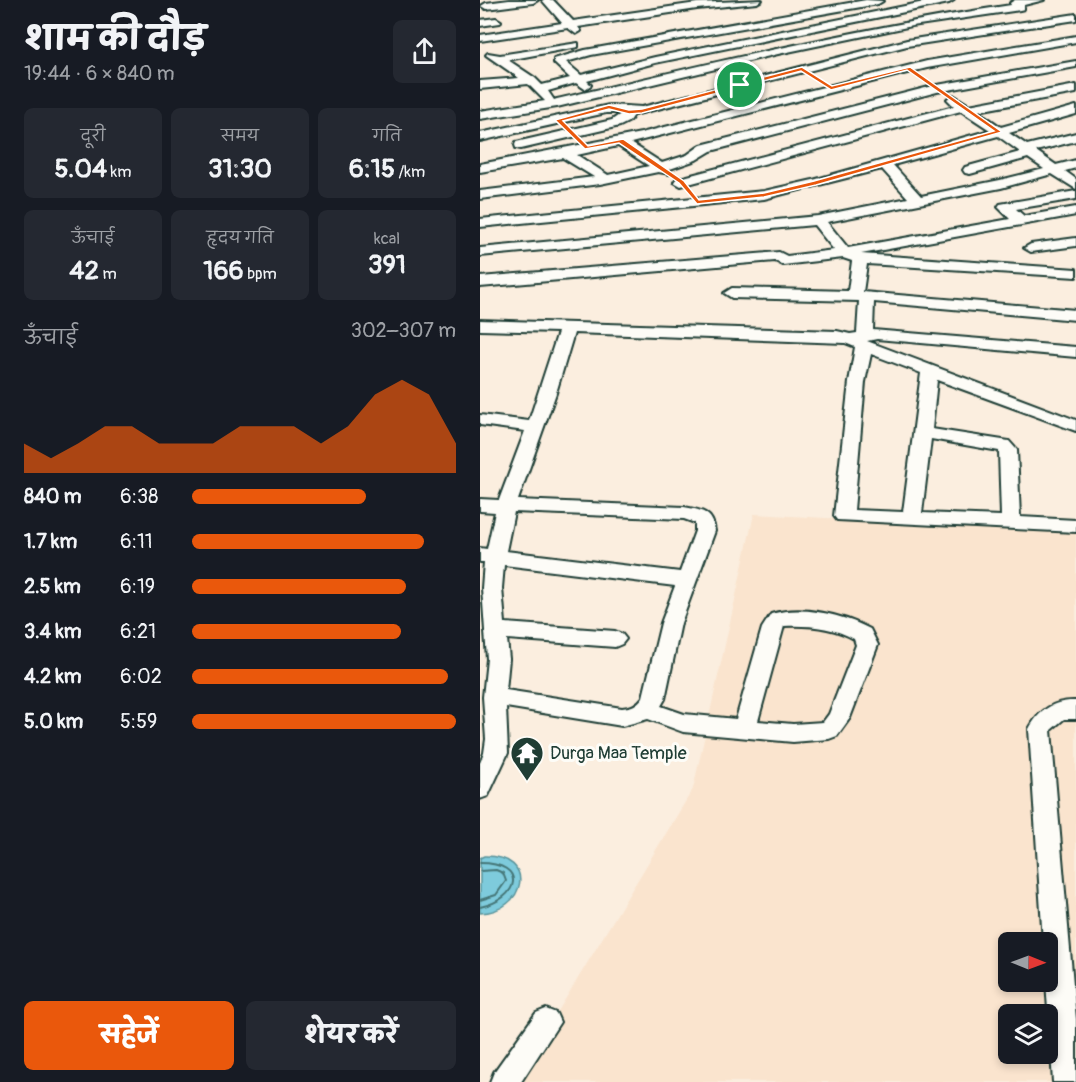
<!DOCTYPE html>
<html lang="hi">
<head>
<meta charset="utf-8">
<style>
  body { margin:0; font-family:Pangolin,"Playpen Sans Deva",sans-serif; background:#242831; color:#f1f3f6; height:100vh; display:flex; flex-direction:column; font-size:22px; white-space:nowrap }
  * { box-sizing:border-box; margin:0 }
  p { font-size:20px; color:#9ea1a6 }
  .icon { flex:none; width:33px; height:33px; fill:none; stroke:currentColor; stroke-width:2; stroke-linecap:round; stroke-linejoin:round }
  .map { position:relative; flex:1; overflow:hidden }
  .side { display:flex; flex-direction:column; background:#171b24; width:480px }
  .side>* { flex:none }
  .needle { width:39px; rotate:91deg }
  .tools { position:absolute; left:518px; top:932px; display:grid; gap:12px }
  .tools a { display:grid; place-items:center; width:60px; height:60px; border-radius:9px; background:#171b24; box-shadow:0 3px 9px #0003; font-size:30px }
  .pin { position:absolute; display:grid; place-items:center; width:51px; height:51px; color:#fff; margin:-26px; border:3px solid #fff; border-radius:50%; box-shadow:0 2px 6px #0007 }
  .round { display:grid; place-items:center; flex:none; width:63px; height:63px; border-radius:9px; background:#242831 }
  .headline { display:flex; align-items:center; justify-content:space-between; height:102px; padding:0 24px }
  h1 { font-size:33px; font-weight:800; line-height:45px }
  .figures { display:grid; grid-template-columns:repeat(3,1fr); gap:9px; height:102px; padding:6px 24px }
  .figures div { display:grid; align-content:center; border-radius:9px; background:#242831; text-align:center }
  .figures b { font-size:26px; font-weight:800 }
  .figures small { font-size:16px; font-weight:400 }
  .figures p { font-size:16px }
  .chart { height:168px; padding:12px 24px }
  .chart p { display:flex; justify-content:space-between }
  .chart svg { width:100%; height:108px; margin-top:6px; fill:#ea580c; opacity:.7 }
  .action { display:flex; gap:12px; margin-top:auto; padding:12px 24px }
  .action a { flex:1; height:69px; border-radius:9px; background:#ea580c; color:#fff; font-size:24px; font-weight:800; line-height:69px; text-align:center }
  .action a+a { background:#242831; color:#f1f3f6 }
  ul { padding:0 24px; list-style:none; font-size:20px }
  li { display:grid; grid-template-columns:96px 72px 1fr; align-items:center; height:45px }
  li i { height:15px; border-radius:8px; background:#ea580c }
  main { display:flex; flex:1; min-height:0 }
  .map>svg:first-child { display:block }
  .built { fill:#fae4ce; fill-rule:evenodd }
  .water { fill:#7ecbdc; stroke:#589299; stroke-width:1.5 }
  .lines { fill:none; stroke-linecap:round; stroke-linejoin:round }
  .shore { stroke:#457677; stroke-width:2 }
  .minor-casing { stroke:#1f3d34; stroke-width:4 }
  .minor { fill:#fdfcf7; fill-rule:evenodd }
  .route { fill:#ea580c; stroke:#fff; stroke-width:1.5; fill-rule:evenodd }
  .labels { text-anchor:middle; dominant-baseline:central; stroke-width:6; stroke-linejoin:round; paint-order:stroke }
  .poi-label { font-size:18px; fill:#1f3d34; stroke:#fdfcf7; text-anchor:start }
</style>
</head>
<body>
<main>
<section class="side">
<div class="headline"><div><h1>शाम की दौड़</h1><p>19:44 · 6 × 840 m</p></div><a class="round"><svg class="icon" aria-label="share" viewBox="0 0 24 24"><path d="M12 15V3M7 8l5-5 5 5M5 13v7h14v-7"/></svg></a></div>
<div class="figures">
<div><p>दूरी</p><b>5.04<small> km</small></b></div>
<div><p>समय</p><b>31:30</b></div>
<div><p>गति</p><b>6:15<small> /km</small></b></div>
</div>
<div class="figures">
<div><p>ऊँचाई</p><b>42<small> m</small></b></div>
<div><p>हृदय गति</p><b>166<small> bpm</small></b></div>
<div><p>kcal</p><b>391</b></div>
</div>
<div class="chart"><p><span>ऊँचाई</span>302–307 m</p>
<svg viewBox="0 0 160 44" preserveAspectRatio="none"><path d="M0 44V32L10 38L20 32L30 25L40 25L50 32L60 32L70 32L80 25L90 25L100 25L110 32L120 25L130 12L140 6L150 12L160 32V44z"/></svg>
</div>
<ul>
<li><b>840 m</b>6:38<i style="width:66%"></i></li>
<li><b>1.7 km</b>6:11<i style="width:88%"></i></li>
<li><b>2.5 km</b>6:19<i style="width:81%"></i></li>
<li><b>3.4 km</b>6:21<i style="width:79%"></i></li>
<li><b>4.2 km</b>6:02<i style="width:97%"></i></li>
<li><b>5.0 km</b>5:59<i style="width:100%"></i></li>
</ul>
<div class="action"><a>सहेजें</a><a>शेयर करें</a></div>
</section>
<div class="map">
<svg width="596" height="1082" viewBox="0 0 596 1082">
  <rect width="100%" height="100%" fill="#fbeedf"/>
  <filter id="ink" filterUnits="userSpaceOnUse"><feTurbulence type="fractalNoise" baseFrequency=".0167" numOctaves="2"/><feDisplacementMap in="SourceGraphic" scale="12" xChannelSelector="R" yChannelSelector="G"/><feConvolveMatrix kernelMatrix="1 2 1 2 8 2 1 2 1" color-interpolation-filters="sRGB"/></filter>
  <g filter="url(#ink)">
    <!-- built -->
    <path class="built" d="M274,514L596,532V1082H35L213,789ZM528,942H567V981H528ZM528,1014H567V1053H528Z"/>
    <!-- water -->
    <path class="water" d="M4,856C59,855 45,912 0,913V858Z"/>
    <g class="lines">
      <!-- shore -->
      <path class="shore" d="M0,863C48,863 40,899 0,907
        M0,871L16,870L23,873L26,881L16,895L0,900"/>
      <!-- minor casing -->
      <g class="minor-casing">
        <path id="minor" d="M29,0H58L53,3L6,9L1,6L6,3Z
          M62,0H73L93,21L217,3L282,0L277,3L217,9L98,27L101,31L96,34L88,28L0,41V35L82,23Z
          M386,0L403,1L398,4L111,55L86,62L101,75L175,57L454,0H474L469,3L175,63L107,81L111,85L105,89L96,83L68,91L74,100L77,99C228,64 377,28 531,5L530,3L535,0H564L544,5V9L540,10L432,26L298,54L77,107L0,119V111L65,101L48,84L0,89V81L39,78L6,55L8,53L20,55L98,43V47L28,60L55,78L62,85L90,78L74,63V59L105,50Z
          M596,14V20L427,46L154,115L150,121L140,126L41,149L36,148L35,145L36,142L132,120L142,113H126L0,141V133L129,105L162,107L427,40Z
          M16,18L21,21L20,23L0,26V20Z
          M596,36V42L447,68L151,143L182,163L207,155L221,145L457,85L596,61V67L457,92L231,151L216,160L190,169V174L178,172L120,184L0,199V191L114,177L83,158L0,172V164L161,133L447,61ZM138,146L169,166L128,175L97,155Z
          M596,85V93L498,111L521,127L596,106V114L529,133L547,145L596,133V141L556,151L576,165L596,160V168L585,171L596,179V189L572,174L521,188L347,222L368,248L530,219L518,207L520,204L596,191V199L536,209L544,216L596,207V215L381,254L596,269V277L387,264L383,292L596,310V320L394,302L393,330L596,347V357L397,339L387,341L596,420V431L457,380L452,429L529,441L537,450L540,517L596,520V532L357,520L354,516L369,382L375,347L365,343L94,333L76,393L38,500L204,507C221,510 233,512 235,531L201,623L185,699L181,706L204,714L256,719L282,628L291,614C322,605 362,614 390,629L398,645L370,718L357,736L349,739L313,742L203,732L168,719L142,726L26,707L28,753L8,796L0,799V763L4,753L6,739L3,697L7,659L2,588L4,562H0V548L7,549L15,512L0,511V499L19,500L45,431L0,425V415L49,421L78,332L0,330V320L357,331L370,334L377,333L379,301L252,298L244,293L252,288L368,291L372,261L363,258L303,265L295,261L0,287V277L299,252L307,256L354,250L334,225L0,256V248L338,216L428,198L402,169L284,199L0,227V219L284,191L333,180L510,130L481,111L201,186L194,182L196,179L474,106L467,99L473,95L489,105ZM518,136L540,152L485,167L483,170L485,173L490,174L548,158L564,169L520,180L441,196L413,165ZM391,354L441,373L423,512L374,510L385,382ZM451,439L519,451L521,516L442,513ZM34,512L204,519L215,523V531L200,572L26,551ZM24,565L195,586L181,623L163,697C157,705 152,707 142,708L26,690L29,659L27,639L135,647L142,644L146,639L142,634L135,631L25,623L22,588ZM304,626C328,625 353,627 374,639L376,645L349,714L343,722L313,724L278,721Z
          M596,238V246L551,252L544,248L551,244Z
          M596,701V719H584L571,730L596,1019V1082H573L566,981L567,942H563L549,729C559,710 574,700 596,701Z
          M66,1009L76,1013L80,1022L41,1082H10L14,1072L56,1013Z"/>
      </g>
      <!-- minor -->
      <use href="#minor" class="minor"/>
    </g>
  </g>
  <!-- route -->
  <path class="route" d="M322,67L352,86L430,67L522,132L336,185L284,197L217,204L199,183L139,143L105,149L75,120L129,105L149,110L162,109ZM427,70L514,131L334,181L284,193L219,200L204,181L143,139L108,146L83,121L129,109L149,114L162,113L321,71L351,90Z"/>
  <!-- icons -->
  <defs>
    <g id="temple-pin" transform="scale(1.725)"><path d="M0 17L-7.5 6A9.5 9.5 0 1 1 7.5 6Z" fill="#1f3d34" stroke="#fdfcf7"/><path d="M0-6L5-2H3V0L6.5 2.5H4V6H1.5V3h-3V6H-4V2.5H-6.5L-3 0V-2H-5Z" fill="#fff"/></g>
  </defs>
  <g fill-rule="evenodd">
    <use href="#temple-pin" x="47" y="753"/>
  </g>
  <g class="labels">
    <!-- poi labels -->
    <g class="poi-label">
      <text x="70" y="753">Durga Maa Temple</text>
    </g>
  </g>
</svg>
<div class="tools">
<a><svg class="needle" viewBox="-14 -14 28 28"><path d="M0-13l5 13h-10z" fill="#e53935"/><path d="M0 13l5-13h-10z" fill="#9ea1a6"/></svg></a>
<a><svg class="icon" aria-label="layers" viewBox="0 0 24 24"><path d="M12 4l9 5-9 5-9-5zM3 14l9 5 9-5"/></svg></a>
</div>
<div class="pin" style="left:260px;top:85px;background:#1e9e55"><svg class="icon" aria-label="arrive" viewBox="0 0 24 24"><path d="M6 21V4h12l-3 4 3 4H6"/></svg></div>
</div>
</main>
</body>
</html>
